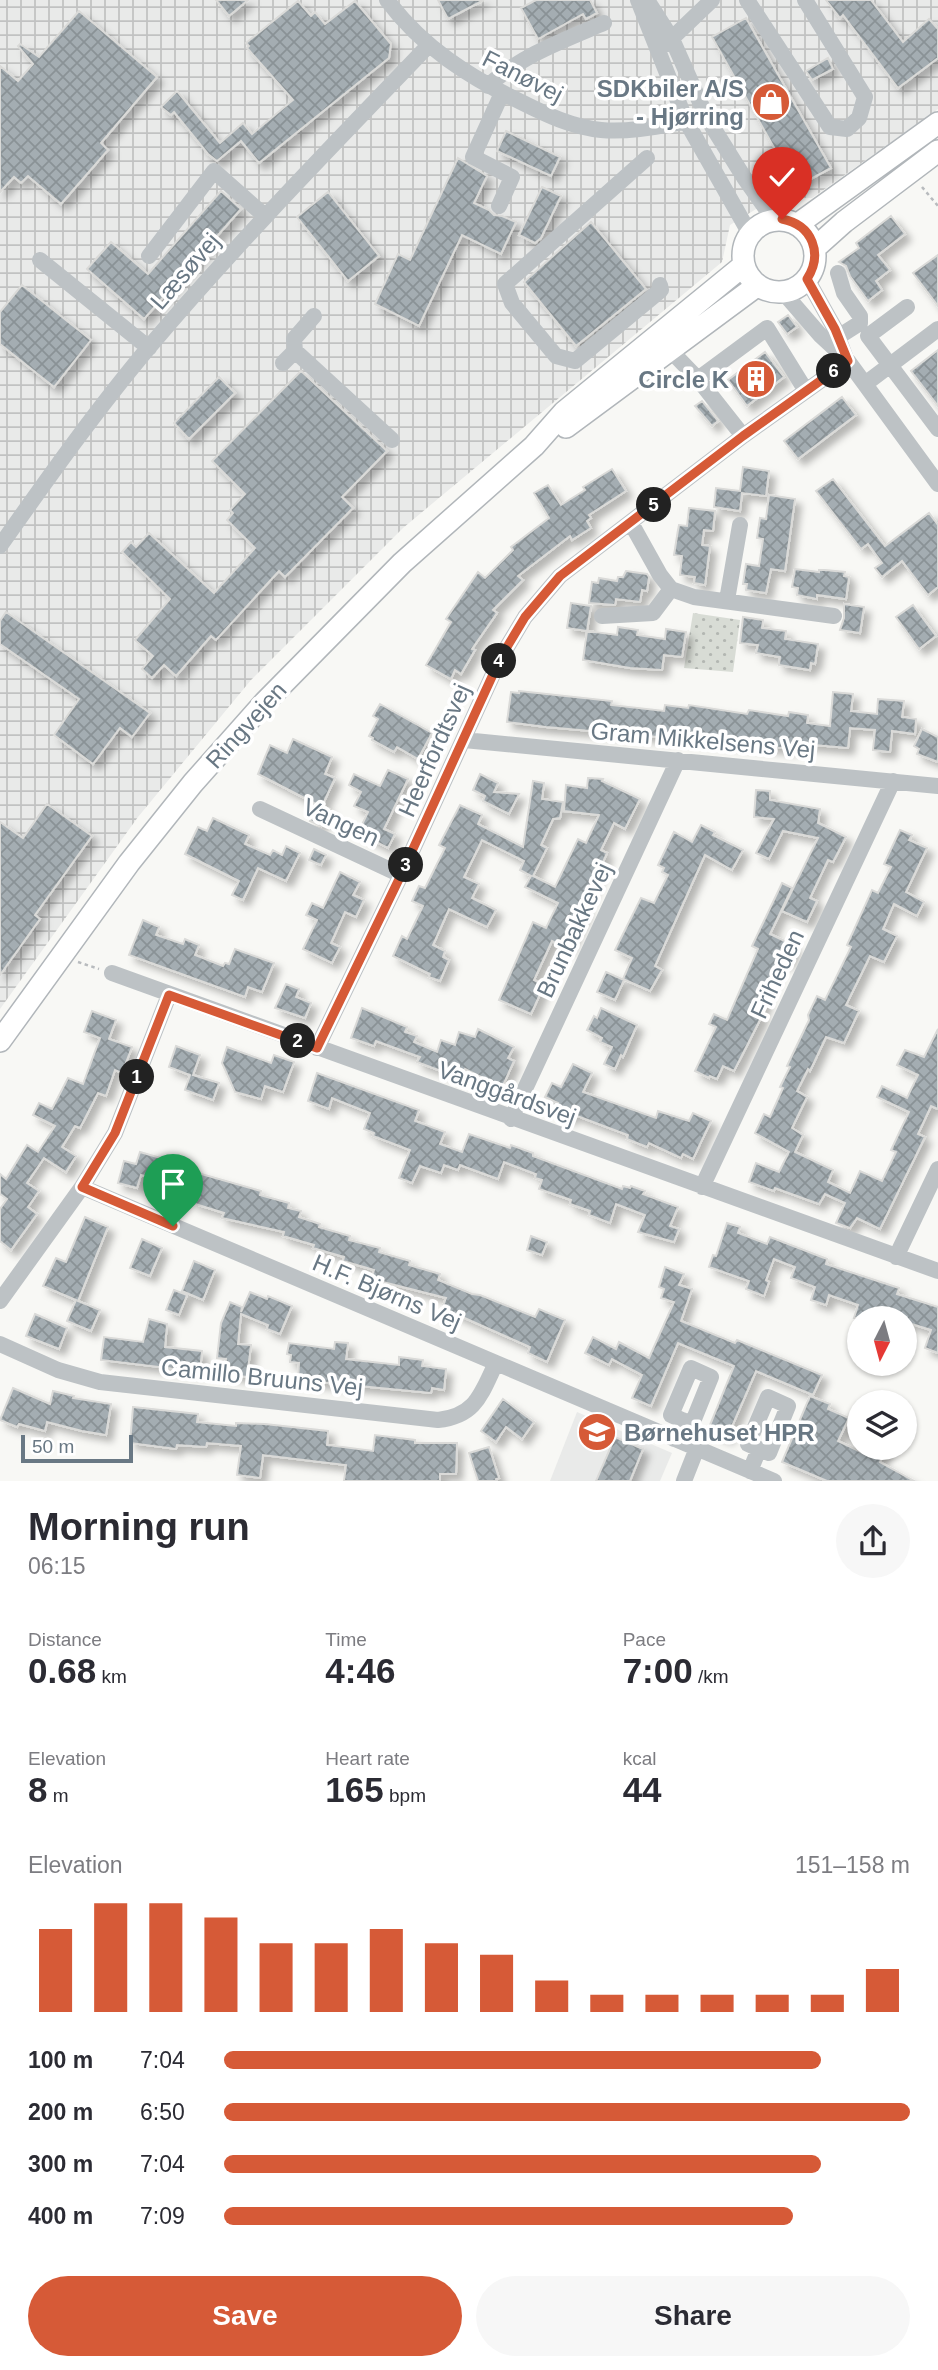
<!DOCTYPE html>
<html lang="en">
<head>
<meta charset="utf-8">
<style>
  body { margin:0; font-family:Helvetica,sans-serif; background:#f7f7f7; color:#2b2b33; height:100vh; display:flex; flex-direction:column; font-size:26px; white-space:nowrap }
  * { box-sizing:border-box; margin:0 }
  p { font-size:23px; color:#7c7c81 }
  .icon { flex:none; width:38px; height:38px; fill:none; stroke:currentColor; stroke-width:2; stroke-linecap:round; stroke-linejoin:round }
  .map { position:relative; height:1481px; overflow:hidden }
  .side { display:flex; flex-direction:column; background:#fff; flex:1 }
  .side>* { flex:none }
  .needle { width:46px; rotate:186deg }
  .fabs { position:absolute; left:847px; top:1306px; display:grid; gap:14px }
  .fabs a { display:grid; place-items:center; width:70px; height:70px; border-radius:50%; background:#fff; box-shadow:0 2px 5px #0004; font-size:35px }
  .scale { position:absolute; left:21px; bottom:18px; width:112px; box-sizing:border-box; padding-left:7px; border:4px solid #697884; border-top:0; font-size:19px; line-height:24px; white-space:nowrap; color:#697884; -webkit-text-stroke:5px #fff; paint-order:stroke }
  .pin { position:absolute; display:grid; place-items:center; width:60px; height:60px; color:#fff; margin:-72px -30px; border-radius:50% 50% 50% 0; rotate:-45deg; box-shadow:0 0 7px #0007 }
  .pin .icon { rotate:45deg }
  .km { position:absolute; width:35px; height:35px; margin:-18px; border-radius:50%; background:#222; color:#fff; font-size:19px; line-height:35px; text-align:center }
  .round { display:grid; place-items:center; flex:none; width:74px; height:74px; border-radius:37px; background:#f7f7f7 }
  .summary { display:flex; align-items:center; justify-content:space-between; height:119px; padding:0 28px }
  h1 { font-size:38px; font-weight:700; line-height:52px }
  .stats { display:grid; grid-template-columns:repeat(3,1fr); gap:10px; height:119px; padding:7px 28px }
  .stats div { display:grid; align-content:center }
  .stats b { font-size:35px; font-weight:700 }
  .stats small { font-size:19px; font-weight:400 }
  .stats p { font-size:19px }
  .chart { height:196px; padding:14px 28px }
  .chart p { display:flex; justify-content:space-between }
  .chart svg { width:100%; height:126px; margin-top:7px; stroke:#d65a37; stroke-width:6 }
  .button { display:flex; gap:14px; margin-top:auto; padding:14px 28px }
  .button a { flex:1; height:80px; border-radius:42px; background:#d65a37; color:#fff; font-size:28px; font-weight:700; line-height:80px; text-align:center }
  .button a+a { background:#f7f7f7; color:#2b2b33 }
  ul { padding:0 28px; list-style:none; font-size:23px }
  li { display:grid; grid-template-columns:112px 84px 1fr; align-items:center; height:52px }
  li i { height:18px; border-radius:9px; background:#d65a37 }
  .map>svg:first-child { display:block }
  .built { fill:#e9eae9 }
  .industrial { fill:url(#industrial-grid) }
  .park { fill:url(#park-dots) }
  .building { fill:url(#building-cross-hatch); stroke:#dadad8; stroke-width:2; filter:url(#shadow) }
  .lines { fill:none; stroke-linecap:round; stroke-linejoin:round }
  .major-casing { stroke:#b1b6ba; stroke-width:24 }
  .path { stroke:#b8bbbe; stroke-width:2.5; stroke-dasharray:3.5 3.5; stroke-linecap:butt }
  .minor { stroke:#bdc2c5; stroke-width:16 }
  .major { stroke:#fff; stroke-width:21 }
  .route-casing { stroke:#fff; stroke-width:14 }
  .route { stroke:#d65a37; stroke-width:9 }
  .labels { text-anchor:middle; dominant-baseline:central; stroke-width:7; stroke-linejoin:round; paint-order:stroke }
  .street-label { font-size:24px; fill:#697884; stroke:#fff }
  .poi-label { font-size:24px; font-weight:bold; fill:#697884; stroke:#fff; text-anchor:end }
</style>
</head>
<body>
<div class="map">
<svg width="938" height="1481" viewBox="0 0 938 1481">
  <defs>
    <pattern id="industrial-grid" width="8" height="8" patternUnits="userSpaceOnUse" patternTransform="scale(1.75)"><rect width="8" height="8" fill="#e9eae9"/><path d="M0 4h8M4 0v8" fill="none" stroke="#c1c2c2"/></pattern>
    <pattern id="park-dots" width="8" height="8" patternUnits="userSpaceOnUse" patternTransform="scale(1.75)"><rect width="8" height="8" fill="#d8dcd5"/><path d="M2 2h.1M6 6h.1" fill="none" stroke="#b3b7b2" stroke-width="1.8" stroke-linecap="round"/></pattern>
    <pattern id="building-cross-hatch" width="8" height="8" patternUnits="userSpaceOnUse" patternTransform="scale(1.75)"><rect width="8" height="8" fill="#a4adb2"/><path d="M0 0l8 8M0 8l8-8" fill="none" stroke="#8a9296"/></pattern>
    <filter id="shadow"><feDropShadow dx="6" dy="6" stdDeviation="3.5" flood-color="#0004"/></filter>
  </defs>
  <rect width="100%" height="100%" fill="#f8f8f5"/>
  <!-- built -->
  <path class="built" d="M577,1412L672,1453L660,1481H550Z"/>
  <!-- industrial -->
  <path class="industrial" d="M0,0H938V109L812,198L776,197L730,225L722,262L403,528L251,680L138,817L0,1009Z"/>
  <!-- park -->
  <path class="park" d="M693,613L740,620L733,672L684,668Z"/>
  <!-- building -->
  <path class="building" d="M216,0H248L229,16Z
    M438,0H484L448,19Z
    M536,0H590L597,13L586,19L583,14L538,39L521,8Z
    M826,0H871L903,42L929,19L938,29V58L898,88L843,15L840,18Z
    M298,1L311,16L315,12L325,24L355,1L391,44L389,58L259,163L241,141L217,161L208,154L174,112L171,115L161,107L177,91L220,143L243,123L252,134L293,100L247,48L249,46L246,43Z
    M79,11L157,77L101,143L108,150L61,204L28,176L21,183L14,177L0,192V66L18,81L33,64L18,46L20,44L39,57Z
    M746,18L831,168L796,187L712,37Z
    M828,58L833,69L812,80L806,71Z
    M506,131L560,157L551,176L497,151Z
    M458,158L487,176L474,203L489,210L494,215L502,216L516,222L501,254L462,235L419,326L375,304L398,254L410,260Z
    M542,187L561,196L541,238L535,243L519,235Z
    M221,191L241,209L144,319L87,269L111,242L148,274Z
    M328,192L379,256L348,281L297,217Z
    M891,216L905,234L878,255L890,270L876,281L882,290L868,301L850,276L846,266L839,262L859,248L856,243Z
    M591,222L646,289L576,346L524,282Z
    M938,255V306L913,273Z
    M22,285L91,340L54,387L0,344V312Z
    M788,315L797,327L787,334L778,322Z
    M938,350V406L911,371Z
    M765,352L784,377L747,406L728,380Z
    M301,371L387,451L342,497L353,508L285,577L279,571L216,640L211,636L176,676L164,665L152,678L142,669L153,656L135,640L170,599L122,552L131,542L136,547L149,533L214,593L255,548L227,520L233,513L230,510L245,494L212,461Z
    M219,377L235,393L189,439L174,423Z
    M842,397L856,415L798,459L784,441Z
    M702,401L718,421L712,426L695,406Z
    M743,467L769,471L766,496L742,493L740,511L714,507L716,488L740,491Z
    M612,469L626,491L589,515L591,518L587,521L591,528L572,540L570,536L518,576L523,580L493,610L497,613L472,649L475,650L461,674L455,670L451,679L426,665L451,622L446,619L478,572L485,578L513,550L511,547L549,518L534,493L548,485L561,505L585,490L583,487Z
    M833,479L885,546L929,513L938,525V587L928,595L902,561L882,577L875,568L882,563L868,544L861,549L816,491Z
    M769,495L795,499L785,571L771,569L766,593L746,590L747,584H743L746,564L759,566L763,539L757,538L760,518L766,519Z
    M689,508L715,511L713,531L704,530L702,545L710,546L705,585L694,583L695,577L680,575L682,556L674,555L678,530L679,525L687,526Z
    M795,569L819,572V570H825L845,572L844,576L849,577L846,599L817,595V599L797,595L798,588L792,587Z
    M626,571L647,574L649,577L647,591L642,590L640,602L616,599L615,605L589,603L592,582L598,583L599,578L617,581L618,577H623Z
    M571,603L591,606L587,631L617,635L618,627L638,630L637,635L665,639L666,629L686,632L682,657L664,655L662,670L630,668L583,660L587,631L567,628Z
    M844,604L864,607L860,633L840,630L844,618Z
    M913,605L936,636L919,649L896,617Z
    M6,612L150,713L132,737L120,728L93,764L54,735L79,699L0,644V621Z
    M743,617L763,620L762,628L786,631L785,639L818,644L815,664L811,663L810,670L785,666L779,665L780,657L756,653L758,645L740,643Z
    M519,691L612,701L611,705L664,711L665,705L688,708L689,705L747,714L749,710L788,716L789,712L808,715L807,723L830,726L833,692L853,694L851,711L877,714L878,699L904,701L902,717L916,719L915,734L892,731L890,752L873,750L875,730L850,728L848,748L792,743L791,749L669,736V738L546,727L507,722L511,692L519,693Z
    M380,704L432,733L418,759L397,747L394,752L372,740L373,738L369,736L378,719L373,716Z
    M922,729L938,737V762L917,754L919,749L914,746Z
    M293,739L332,757L325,774L335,778L322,806L329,809L321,826L310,821L318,805L258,774L270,745L287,753Z
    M388,770L408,779L384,829L395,834L388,848L358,833L368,812L354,806L361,792L349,785L354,774L380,786Z
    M480,774L498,783L494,792L519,794L509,814L483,801L485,796L473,790Z
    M588,778L603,779L602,781L640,799L625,829L614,823L601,850L607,853L583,908L586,909L567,949L552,941L534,980L542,984L540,989L542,990L531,1014L499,1000L533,922L546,928L558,903L525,887L531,876L520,870L524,861L482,840L464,877L479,884L472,898L496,910L487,927L449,909L433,945L445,951L443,957L449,960L440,981L429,977L430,974L393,956L402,936L407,939L423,906L412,901L419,886L425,888L445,848L439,845L460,805L482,815L478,824L523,847L533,781L544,783L542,799L563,802L560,818L553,819L541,845L547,848L533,876L555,887L578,839L586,843L599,815L564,811L566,785L587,788Z
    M756,790L770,791V800L820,809L818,823L846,837L833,862L828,860L810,898L817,901L807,922L782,911L818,838L783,831L769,859L756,853L774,819L754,817Z
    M47,804L92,836L35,915L40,919L0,975V822L23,838Z
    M213,818L249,835L245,844L270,855L273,850L282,855L286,846L300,853L286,881L258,868L243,900L232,895L239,881L185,854L198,827L207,831Z
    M701,825L715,832L713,835L743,850L732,870L705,855L655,966L662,970L650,991L623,979L632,958L615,950L641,898L654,903L668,875L662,872L664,868L658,865L674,832L692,842Z
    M900,830L912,835L909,840L927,848L906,892L924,902L917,916L894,904L883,929L897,936L884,962L870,956L846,1005L859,1011L844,1043L826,1037L810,1071L808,1069L797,1091L807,1097L792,1128L803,1135L795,1152L833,1170L828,1182L850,1193L860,1171L882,1181L896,1152L891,1150L909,1112L877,1097L882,1086L907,1098L918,1075L897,1065L905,1050L924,1057L938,1029V1109L931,1106L918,1134L925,1137L880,1229L857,1218L850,1228L836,1223L845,1203L825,1194L819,1204L775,1188L774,1191L749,1182L756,1163L779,1172L789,1152L755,1133L764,1114L770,1117L783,1088L780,1087L790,1067L787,1066L809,1020L808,1015L817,996L825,1000L851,947L847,945L872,890L878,893L891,867L884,864Z
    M314,849L326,855L321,865L309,860Z
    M340,872L360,882L353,895L364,900L356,917L345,912L331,943L340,947L332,963L303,949L317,920L306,915L312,903L323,908Z
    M782,883L792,888L770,934L795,946L787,963L780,960L763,999L766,1001L760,1015L762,1016L734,1071L723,1066L717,1079L710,1076L709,1078L695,1071L716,1027L709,1024L714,1014L727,1020L758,949L752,946Z
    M143,920L159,927L156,935L183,944L185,939L199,945L195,955L223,966L225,963L229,964L235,949L274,963L262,992L248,987L245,997L129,955Z
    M606,972L624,980L615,1000L597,992Z
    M286,984L299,989L296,997L311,1003L305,1018L275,1008Z
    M362,1008L407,1027L405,1032L417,1036L414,1042L437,1052L441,1040L455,1045L459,1032L475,1037L478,1029L514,1047L508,1058L514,1061L501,1090L489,1084L491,1082L465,1069L462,1079L417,1062L420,1057L376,1041L374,1046L351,1038Z
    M601,1008L637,1025L623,1057L621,1055L615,1069L604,1064L612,1047L600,1042L602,1038L587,1030L594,1016L597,1018Z
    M92,1011L116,1020L109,1039L132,1047L122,1073L115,1070L106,1096L98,1093L80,1128L75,1126L62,1147L76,1156L66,1172L44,1158L27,1183L39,1191L28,1207L37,1214L11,1250L0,1241V1209L7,1199L0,1194V1174L6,1179L27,1145L38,1152L55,1126L33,1115L39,1103L52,1109L68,1078L83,1084L100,1038L84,1032Z
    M176,1046L200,1055L193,1075L219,1083L213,1100L185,1090L190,1075L169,1067Z
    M227,1047L271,1063L274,1055L294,1062L283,1092L265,1086L261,1099L235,1092L222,1063Z
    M573,1064L592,1073L583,1092L656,1118L658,1111L689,1121L693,1113L711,1121L693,1159L683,1154L681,1158L649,1143L647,1147L627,1139L628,1135L572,1114L570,1119L554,1111L558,1103L545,1097L552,1083L561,1087Z
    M317,1073L419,1110L415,1121L445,1132L440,1144L462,1152L469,1134L510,1148L511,1145L533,1153V1156L622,1189L623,1186L630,1188L631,1186L645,1191L643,1194L678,1207L670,1226L679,1229L674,1242L638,1232L645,1215L616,1204L610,1223L589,1215L590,1211L570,1204L571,1200L539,1189L542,1180L535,1178L536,1174L504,1162L498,1179L460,1165L458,1170L444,1165L441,1173L420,1166L412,1183L399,1178L410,1150L373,1136L374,1133L364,1129L370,1113L332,1098L329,1109L308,1101Z
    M140,1152L171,1161L170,1165L261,1191L260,1195L289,1203L288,1208L301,1211L299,1217L320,1224L319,1227L350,1236L349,1240L380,1248L379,1252L410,1261L409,1265L440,1274L438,1280L472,1294L480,1295L535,1317L539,1309L565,1320L547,1362L528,1353L530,1347L442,1308L446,1298L371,1279L374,1270L343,1261L344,1257L313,1248L314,1245L283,1236L284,1232L222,1218L224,1213L192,1203L194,1194L164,1185L165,1182L141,1175L137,1188L118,1183L124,1161L136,1164Z
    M85,1217L108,1227L78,1301L100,1310L91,1331L67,1321L76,1300L43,1286L56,1258L66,1262Z
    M727,1223L740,1227L738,1233L767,1244L770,1237L827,1259L826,1264L899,1288L897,1294L938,1307V1353L925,1348L931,1330L905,1322V1318L878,1309L875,1318H854L858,1305L829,1295L826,1305L811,1300L815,1287L791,1278L795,1267L774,1259L766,1280L769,1282L764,1296L746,1289L749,1281L709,1267L713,1255L716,1256Z
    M531,1236L547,1242L542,1255L527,1250Z
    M142,1239L162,1248L150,1276L130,1268Z
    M194,1261L215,1270L203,1300L182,1291Z
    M665,1267L684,1274L679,1285L692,1289L681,1321L735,1343L737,1340L822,1375L813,1395L756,1371L727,1438L708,1430L734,1366L678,1343L651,1406L632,1398L642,1375L612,1359L609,1365L585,1353L593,1337L616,1349L619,1342L649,1358L674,1302L661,1298L664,1289L659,1287Z
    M174,1290L187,1295L179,1315L166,1310Z
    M250,1292L267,1299L268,1296L292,1306L280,1334L267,1329L268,1325L241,1314L238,1344L251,1345L247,1377L224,1374L226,1359L217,1358L221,1323L230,1302L242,1307L241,1312Z
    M35,1314L67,1328L59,1349L26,1336Z
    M149,1319L167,1324L165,1347L202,1351L200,1372L101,1360L104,1337L143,1342Z
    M335,1342L348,1343L346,1359L399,1365V1357L423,1360L422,1366L446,1369L444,1390L432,1388L431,1393L298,1380L299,1363L290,1362L291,1355L287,1354L289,1343L334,1349Z
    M13,1388L50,1404L53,1391L74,1396L73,1398L111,1404L106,1435L82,1431L47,1422L45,1431L19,1424L17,1427L0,1420Z
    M810,1396L830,1404L828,1409L849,1418L838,1441L867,1455L871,1447H887L880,1462L914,1481H827L782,1462Z
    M503,1399L534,1422L522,1439L506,1427L496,1442L481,1431Z
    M133,1407L198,1414L197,1422L236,1426V1423L265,1424L328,1431L327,1445L373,1451L375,1435L415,1440V1443H457L456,1474H440V1481H344L346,1465L263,1455L260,1478L237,1475L241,1446L207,1443L206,1447L177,1445L176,1449L130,1443Z
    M615,1437L643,1449L630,1481H596Z
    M489,1447L499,1478L496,1479L497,1481H478L469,1453Z"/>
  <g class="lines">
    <!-- major casing -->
    <g class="major-casing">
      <path id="major" d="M743 256a36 36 0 1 1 72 0a36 36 0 1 1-72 0Z
        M798,224L938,123
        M815,248L844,222L938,151
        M566,427L758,285
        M0,1041L129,863L193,783L265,702L402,563L534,446L564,412L744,265"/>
    </g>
    <!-- path -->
    <path class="path" d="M922,187L938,206
      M78,962L99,969"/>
    <!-- minor -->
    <path class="minor" d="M387,0C422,47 469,77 521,102C547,115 572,127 601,130C636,133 672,123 707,118
      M638,0L686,121L750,234
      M647,0L672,39L707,118L745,179L774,220
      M747,0L830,127L847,129L859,118L865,97L805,0
      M666,44L712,0
      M488,86C520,56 564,40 604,23
      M647,158L505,284L512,303L556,356L575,361L661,290L660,285
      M499,206L512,177L473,157L502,93
      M149,256L214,171L265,216
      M40,260L149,348
      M807,279L835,329L845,356
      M783,292L821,336L848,361L938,484
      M907,307L868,336L938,429
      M838,337L860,323V316L844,293L838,273
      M670,350L698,379L743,436
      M295,351L294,339L314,316
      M283,363L295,351L392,440
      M698,379L767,328L806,391
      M865,384L938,329
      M631,523L660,575L671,589L694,597L834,616
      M0,546C48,478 96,410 150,346C238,242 334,144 428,46
      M727,600L740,525
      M602,616L653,613L671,589
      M464,740L938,786
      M260,809L401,875
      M112,973L938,1271
      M317,1048L401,875L501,657L525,617L560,576L743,436L848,361
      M511,1119L678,760
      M82,1187L774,1481
      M702,1187L893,781
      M896,1257L938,1169
      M0,1301L82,1187L115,1133L169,995
      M0,1344L58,1370L100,1382L438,1420C476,1416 481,1394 496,1363
      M674,1439L682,1420L692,1424L711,1377L691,1368L671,1415L682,1420
      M750,1471L759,1449L769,1453L788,1406L768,1397L748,1444L759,1449
      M684,1481L697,1448"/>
    <!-- major -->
    <use href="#major" class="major"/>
  </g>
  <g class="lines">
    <!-- route casing -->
    <g class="route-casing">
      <path id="route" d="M173,1226L82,1187L115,1133L169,995L317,1048L401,875L501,657L525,617L560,576L743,436L848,361L835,329L807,279C823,254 813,225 782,219"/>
    </g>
    <!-- route -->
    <use href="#route" class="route"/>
  </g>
  <!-- icons -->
  <defs>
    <g id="shop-disc" transform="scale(2.0125)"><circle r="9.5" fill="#d65a37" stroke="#fff"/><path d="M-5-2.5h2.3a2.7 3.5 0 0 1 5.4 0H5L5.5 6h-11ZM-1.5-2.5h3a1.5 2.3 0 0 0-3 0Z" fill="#fff"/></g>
    <g id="building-disc" transform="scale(2.0125)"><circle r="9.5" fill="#d65a37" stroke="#fff"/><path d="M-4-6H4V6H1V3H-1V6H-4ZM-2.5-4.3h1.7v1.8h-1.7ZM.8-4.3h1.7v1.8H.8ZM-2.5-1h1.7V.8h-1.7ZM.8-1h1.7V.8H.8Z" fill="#fff"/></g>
    <g id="school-disc" transform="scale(2.0125)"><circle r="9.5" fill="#d65a37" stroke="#fff"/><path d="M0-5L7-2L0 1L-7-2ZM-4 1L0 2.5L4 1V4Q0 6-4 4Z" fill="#fff"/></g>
  </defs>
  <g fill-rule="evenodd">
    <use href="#shop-disc" x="771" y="102"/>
    <use href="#building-disc" x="756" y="379"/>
    <use href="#school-disc" x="597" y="1432"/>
  </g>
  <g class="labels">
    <!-- street labels -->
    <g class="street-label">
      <text transform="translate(523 76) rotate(27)">Fanøvej</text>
      <text transform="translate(185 271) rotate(-49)">Læsøvej</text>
      <text transform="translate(246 725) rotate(-48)">Ringvejen</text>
      <text transform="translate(703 740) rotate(5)">Gram Mikkelsens Vej</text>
      <text transform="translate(434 750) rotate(-66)">Heerfordtsvej</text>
      <text transform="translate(341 822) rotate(25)">Vangen</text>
      <text transform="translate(574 930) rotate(-65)">Brunbakkevej</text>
      <text transform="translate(777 974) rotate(-65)">Friheden</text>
      <text transform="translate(507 1093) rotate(20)">Vanggårdsvej</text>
      <text transform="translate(387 1292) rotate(23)">H.F. Bjørns Vej</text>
      <text transform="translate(262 1377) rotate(6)">Camillo Bruuns Vej</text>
    </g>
    <!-- poi labels -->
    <g class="poi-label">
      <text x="744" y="88">SDKbiler A/S<tspan x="744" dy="28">- Hjørring</tspan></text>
      <text x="729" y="379">Circle K</text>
      <text x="624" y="1432" text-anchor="start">Børnehuset HPR</text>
    </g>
  </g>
</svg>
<div class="fabs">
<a><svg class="needle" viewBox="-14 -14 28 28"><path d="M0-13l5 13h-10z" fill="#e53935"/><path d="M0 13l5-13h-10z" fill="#7c7c81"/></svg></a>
<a><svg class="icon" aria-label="layers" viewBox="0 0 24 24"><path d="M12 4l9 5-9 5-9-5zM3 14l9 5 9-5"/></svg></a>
</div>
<div class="scale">50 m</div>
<div class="pin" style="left:173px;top:1226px;background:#1e9e55"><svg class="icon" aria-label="arrive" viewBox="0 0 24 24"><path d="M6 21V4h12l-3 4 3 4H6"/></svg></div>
<div class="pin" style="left:782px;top:219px;background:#d93025"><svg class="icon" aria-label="check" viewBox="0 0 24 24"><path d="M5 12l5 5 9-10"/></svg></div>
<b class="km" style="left:137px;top:1077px">1</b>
<b class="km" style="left:298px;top:1041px">2</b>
<b class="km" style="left:406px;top:865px">3</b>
<b class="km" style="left:499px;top:661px">4</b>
<b class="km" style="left:654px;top:505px">5</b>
<b class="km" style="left:834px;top:371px">6</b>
</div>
<section class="side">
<div class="summary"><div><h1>Morning run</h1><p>06:15</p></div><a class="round"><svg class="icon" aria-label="share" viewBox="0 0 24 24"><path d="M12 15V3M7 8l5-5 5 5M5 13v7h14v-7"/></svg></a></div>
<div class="stats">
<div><p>Distance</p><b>0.68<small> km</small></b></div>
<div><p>Time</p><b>4:46</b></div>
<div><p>Pace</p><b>7:00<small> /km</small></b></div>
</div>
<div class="stats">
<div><p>Elevation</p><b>8<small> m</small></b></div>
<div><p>Heart rate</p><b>165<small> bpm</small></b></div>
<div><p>kcal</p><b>44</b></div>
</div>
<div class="chart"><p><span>Elevation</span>151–158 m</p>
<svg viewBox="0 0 160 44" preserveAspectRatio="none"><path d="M5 44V15M15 44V6M25 44V6M35 44V11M45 44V20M55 44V20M65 44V15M75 44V20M85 44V24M95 44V33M105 44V38M115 44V38M125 44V38M135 44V38M145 44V38M155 44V29"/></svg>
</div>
<ul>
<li><b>100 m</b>7:04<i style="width:87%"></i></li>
<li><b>200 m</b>6:50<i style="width:100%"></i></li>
<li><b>300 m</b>7:04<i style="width:87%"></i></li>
<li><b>400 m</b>7:09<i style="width:83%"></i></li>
</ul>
<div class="button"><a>Save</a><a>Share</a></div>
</section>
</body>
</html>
